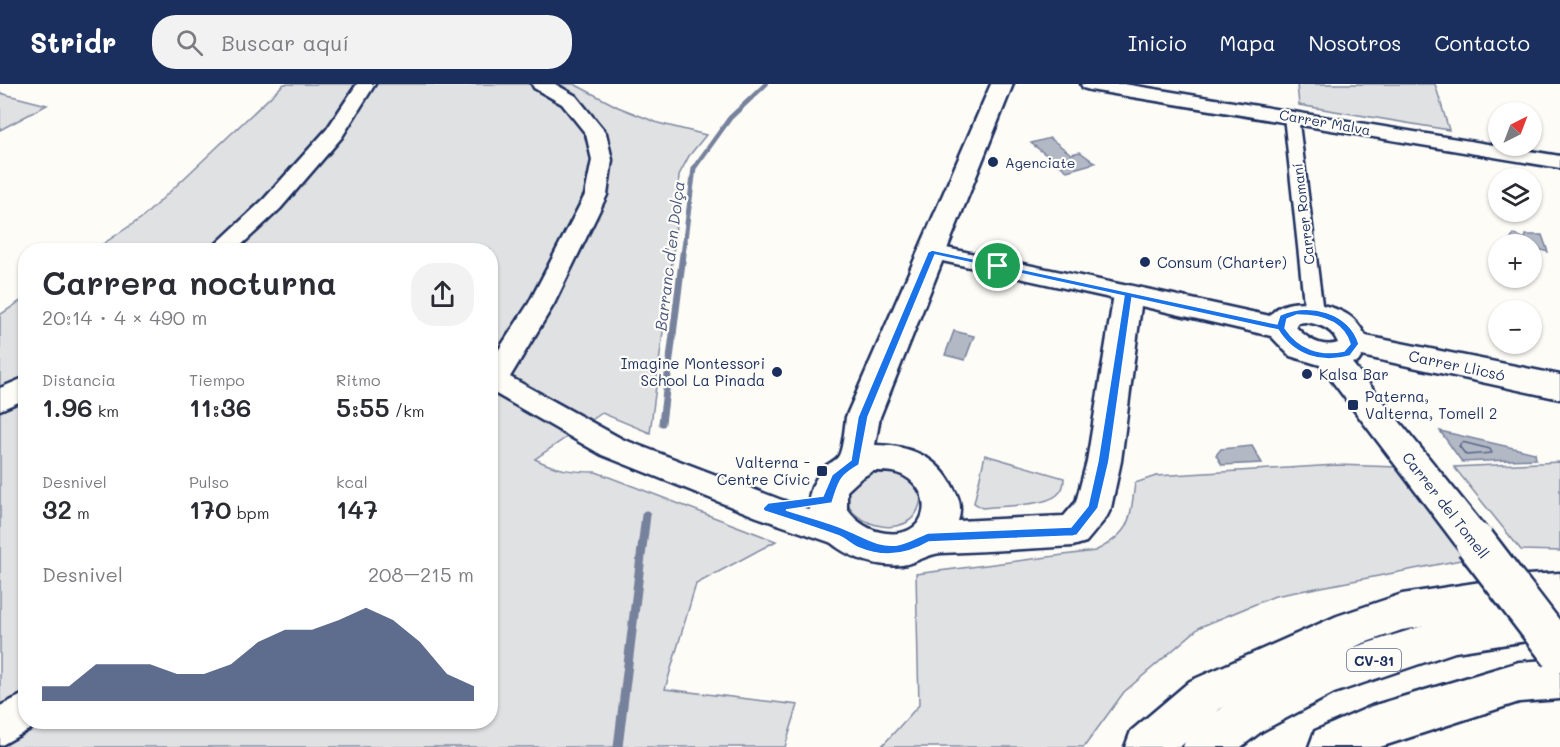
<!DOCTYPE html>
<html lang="es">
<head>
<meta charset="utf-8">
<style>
  body { margin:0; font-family:Mali,sans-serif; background:#f2f2f3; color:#2b2b33; height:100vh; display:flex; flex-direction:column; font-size:22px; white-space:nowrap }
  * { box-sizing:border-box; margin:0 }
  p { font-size:20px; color:#7c7c81 }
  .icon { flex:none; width:33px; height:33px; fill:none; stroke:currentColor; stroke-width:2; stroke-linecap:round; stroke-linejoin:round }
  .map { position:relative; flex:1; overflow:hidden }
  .drawer { position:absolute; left:18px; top:159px; width:480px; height:486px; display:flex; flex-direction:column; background:#fff; border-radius:24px; box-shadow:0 2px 4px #0004 }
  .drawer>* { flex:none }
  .needle { width:39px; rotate:42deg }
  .tools { position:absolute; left:1488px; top:18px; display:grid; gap:12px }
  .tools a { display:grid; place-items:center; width:54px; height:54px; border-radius:50%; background:#fff; box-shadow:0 2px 4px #0004; font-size:30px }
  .pin { position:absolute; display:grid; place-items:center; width:51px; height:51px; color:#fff; margin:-26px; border:3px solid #fff; border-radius:50%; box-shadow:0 2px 6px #0007 }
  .round { display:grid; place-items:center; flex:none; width:63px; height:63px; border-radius:24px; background:#f2f2f3 }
  .summary { display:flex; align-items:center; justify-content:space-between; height:102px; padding:0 24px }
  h1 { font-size:33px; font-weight:600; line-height:45px }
  .figures { display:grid; grid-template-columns:repeat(3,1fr); gap:9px; height:102px; padding:6px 24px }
  .figures div { display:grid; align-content:center }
  .figures b { font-size:26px; font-weight:600 }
  .figures small { font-size:16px; font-weight:400 }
  .figures p { font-size:16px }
  .chart { height:168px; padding:12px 24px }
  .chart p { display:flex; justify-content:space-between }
  .chart svg { width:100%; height:108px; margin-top:6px; fill:#1b2f5e; opacity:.7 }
  header { display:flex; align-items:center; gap:36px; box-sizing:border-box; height:84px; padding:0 30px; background:#1b2f5e; color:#fff }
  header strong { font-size:28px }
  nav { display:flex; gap:33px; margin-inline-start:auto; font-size:21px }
  .search { width:420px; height:54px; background:#f2f2f3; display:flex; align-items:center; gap:15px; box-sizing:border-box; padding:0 21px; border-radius:24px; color:#7c7c81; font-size:22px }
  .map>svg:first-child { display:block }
  .green { fill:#e0e1e3; stroke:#7e88a0; stroke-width:1.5 }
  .water { fill:#b3b8c5; stroke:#76819c; stroke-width:1.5 }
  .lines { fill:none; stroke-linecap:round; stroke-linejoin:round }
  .shore { stroke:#586687; stroke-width:1.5 }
  .stream-far2 { stroke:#76819c; stroke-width:5 }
  .stream-far1 { stroke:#76819c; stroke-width:7 }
  .stream { stroke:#76819c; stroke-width:9 }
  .pedestrian-casing { stroke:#1b2f5e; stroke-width:5 }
  .minor-casing { stroke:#1b2f5e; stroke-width:5 }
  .tertiary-casing { stroke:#1b2f5e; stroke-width:5 }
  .primary-casing { stroke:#1b2f5e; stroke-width:5 }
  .trunk-casing { stroke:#1b2f5e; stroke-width:5 }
  .pedestrian { fill:#fdfcf7; fill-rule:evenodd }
  .minor { fill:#fdfcf7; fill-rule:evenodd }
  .tertiary { fill:#fdfcf7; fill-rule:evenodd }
  .primary { fill:#fdfcf7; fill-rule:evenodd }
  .trunk { fill:#fdfcf7; fill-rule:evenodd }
  .tertiary-bridge-casing { stroke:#1b2f5e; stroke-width:44; stroke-linecap:butt }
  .tertiary-bridge { stroke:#fdfcf7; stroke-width:39 }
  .route { fill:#1a73e8; stroke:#fff; stroke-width:1.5; fill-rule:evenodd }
  .poi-dot { fill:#1b2f5e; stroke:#fdfcf7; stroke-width:2 }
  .labels { text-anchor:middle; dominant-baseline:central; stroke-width:4.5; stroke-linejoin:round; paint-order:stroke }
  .far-street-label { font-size:14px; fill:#1b2f5e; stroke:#fdfcf7 }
  .far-poi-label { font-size:14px; fill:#1b2f5e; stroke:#fdfcf7; text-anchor:start }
  .shield { fill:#fdfcf7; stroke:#5f6c8c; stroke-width:1.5 }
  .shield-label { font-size:14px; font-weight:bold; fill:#1b2f5e }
  .poi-label { font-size:15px; fill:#1b2f5e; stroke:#fdfcf7; text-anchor:start }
  .street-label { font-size:15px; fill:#1b2f5e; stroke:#fdfcf7 }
  .water-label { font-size:16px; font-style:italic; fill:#49587d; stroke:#fdfcf7 }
</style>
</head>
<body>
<header>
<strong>Stridr</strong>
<div class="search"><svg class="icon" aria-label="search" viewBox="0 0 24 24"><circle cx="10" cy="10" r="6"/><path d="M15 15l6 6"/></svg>Buscar aquí</div>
<nav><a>Inicio</a><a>Mapa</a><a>Nosotros</a><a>Contacto</a></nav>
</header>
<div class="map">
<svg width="1560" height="663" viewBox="0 0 1560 663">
  <rect width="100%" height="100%" fill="#fdfcf7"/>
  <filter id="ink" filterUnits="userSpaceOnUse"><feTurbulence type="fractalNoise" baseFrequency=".0167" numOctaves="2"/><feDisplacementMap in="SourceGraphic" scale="12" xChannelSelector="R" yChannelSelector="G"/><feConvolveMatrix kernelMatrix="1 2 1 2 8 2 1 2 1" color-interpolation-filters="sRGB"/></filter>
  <g filter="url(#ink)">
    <!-- green -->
    <path class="green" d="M284,0H574L618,23L658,39L706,51L689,72L679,91L675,154L650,349L602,329L535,375C556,386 573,388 596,388L776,457L696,500L665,605L798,621L785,663H0V231L25,214L26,638H490V166H94L143,133Z
      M1297,0H1435L1449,46L1299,21Z
      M0,9L47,21L0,46Z
      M985,371L1064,394C1064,401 1063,406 1057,411C1045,422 999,422 982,424L974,419Z
      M1560,378V467L1521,466L1454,383Z
      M1336,381L1398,383L1466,475L1275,512L1200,543L1124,608L1084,663H881L919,621L916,490L1095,467C1131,449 1130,436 1135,399L1156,392Z
      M898,386C911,396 926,405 919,423C905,464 828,433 849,400C852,395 858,391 862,387Z"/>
    <!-- water -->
    <path class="water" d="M1050,54L1071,70L1080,68L1095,79L1067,87L1031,59Z
      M1514,150L1525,155L1526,151H1542L1548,168L1537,165L1532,174V160H1508Z
      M954,247L974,252L965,276L945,271Z
      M1440,347L1535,369L1536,375L1462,378Z
      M1252,362L1262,379L1222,381L1216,371L1221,365Z"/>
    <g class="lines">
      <!-- shore -->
      <path class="shore" d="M1462,358L1490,365L1492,369L1466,371L1459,362Z"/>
      <!-- stream-far2 -->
      <path class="stream-far2" d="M683,171L694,84L730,34L766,0"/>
      <!-- stream-far1 -->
      <path class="stream-far1" d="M662,339L683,170"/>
      <!-- stream -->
      <path class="stream" d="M618,663L646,431"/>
      <!-- pedestrian casing -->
      <g class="pedestrian-casing">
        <path id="pedestrian" d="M1291,28L1298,32L1323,228L1321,232L1314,234L1307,232L1305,228L1284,32Z"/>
      </g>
      <!-- minor casing -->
      <g class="minor-casing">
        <path id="minor" d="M357,0H375L342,53L280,125L236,166H212L215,161L264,115L327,45Z
          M532,0H555L576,12L606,49L612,76L607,111L554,220L510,293L622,355L779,415L857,442L862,451L857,460L846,464L835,460L757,433L602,371L496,310L490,312V279L529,219L585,111L592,76L586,50L562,20L534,4Z
          M1081,0H1124L1560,72V84L1090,6L1083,4Z
          M932,161L1128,202L1137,204L1140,210L1137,216L1128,218L924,173L920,168L924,163Z
          M26,293V315L0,326V304Z
          M26,609V638H40L39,640L0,662V622Z"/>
      </g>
      <!-- tertiary casing -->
      <g class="tertiary-casing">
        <path id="tertiary" d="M991,0H1013L880,333L875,361C909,361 939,373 954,405C960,415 962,425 958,437L1064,432L1076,418L1087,377L1114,210L1118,203L1128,201L1270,232C1284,209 1329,219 1348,231C1356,236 1361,244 1366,252L1560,291V315L1362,272L1358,278L1352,279L1488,447L1494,458L1488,469L1475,474L1462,469L1320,281L1290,272L1271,252L1141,222L1121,377L1111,424L1106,434L1086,458L1073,462C1029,465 985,467 941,469C928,470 915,479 902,481C866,485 810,460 809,417C809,405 818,389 827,381C830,379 836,376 838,373C843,367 845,341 846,333ZM1305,238C1320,240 1333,245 1338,259C1322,264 1308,256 1296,243L1297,239ZM873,387C881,387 890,387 897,389C936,402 932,455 886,449C870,447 857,439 847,425V407L861,394Z"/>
      </g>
      <!-- primary casing -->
      <g class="primary-casing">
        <path id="primary" d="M1560,516V552L1455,568L1334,609L1262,647L1241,663H1183L1189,647L1232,617L1323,573L1455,532Z"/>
      </g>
      <!-- trunk casing -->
      <g class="trunk-casing">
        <path id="trunk" d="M1560,489V523L1527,525L1402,546L1361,560L1220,625L1180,663H1125L1131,647L1190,597L1337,532L1402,510L1527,491Z
          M1560,575V615L1519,618L1380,663H1309L1315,647L1372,622L1519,578Z"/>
      </g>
      <!-- pedestrian -->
      <use href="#pedestrian" class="pedestrian"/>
      <!-- minor -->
      <use href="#minor" class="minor"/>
      <!-- tertiary -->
      <use href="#tertiary" class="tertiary"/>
      <!-- primary -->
      <use href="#primary" class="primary"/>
      <!-- trunk -->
      <use href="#trunk" class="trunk"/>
      <!-- tertiary-bridge casing -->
      <g class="tertiary-bridge-casing">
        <path id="tertiary-bridge" d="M1475,458L1560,569"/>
      </g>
      <!-- tertiary-bridge -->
      <use href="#tertiary-bridge" class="tertiary-bridge"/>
    </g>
  </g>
  <!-- route -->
  <path class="route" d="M932,166L1277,240L1280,231C1309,218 1349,228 1359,260L1350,272C1321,280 1294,272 1278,246L1132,214L1109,377L1098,424L1077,451L1073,452L929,458C907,471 883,474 859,464C852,461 846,455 839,452C814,443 789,435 764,427L763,424L768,419L823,412L832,391L851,376L858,333L928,168ZM935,171L1124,212L1098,377L1088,422L1071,443L928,449C917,453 909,459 897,461C878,463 866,454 849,447C829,438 807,433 786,426L832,419C839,398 838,393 859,381L868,333ZM1297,231C1319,231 1343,236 1350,260L1344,267C1320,272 1299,265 1285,244L1287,235Z"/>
  <!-- markers -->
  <g class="poi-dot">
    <circle cx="993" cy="78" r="6"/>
    <circle cx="1145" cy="178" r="6"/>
    <circle cx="777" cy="288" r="6"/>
    <circle cx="1307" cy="290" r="6"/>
    <rect x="1347" y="315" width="12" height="12" rx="3"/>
    <rect x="816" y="381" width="12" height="12" rx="3"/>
  </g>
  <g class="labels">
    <!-- far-street labels -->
    <g class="far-street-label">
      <text transform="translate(1325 38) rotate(10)">Carrer Malva</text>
      <text transform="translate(1303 130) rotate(-97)">Carrer Romaní</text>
    </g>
    <!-- far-poi labels -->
    <g class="far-poi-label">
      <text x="1005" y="78">Agenciate</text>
    </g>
    <!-- shield labels -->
    <rect class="shield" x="1347" y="565" width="54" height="22" rx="4.5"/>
    <g class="shield-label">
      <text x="1374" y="576">CV-31</text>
    </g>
    <!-- poi labels -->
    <g class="poi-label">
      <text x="1157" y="178">Consum (Charter)</text>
      <text x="765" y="279" text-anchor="end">Imagine Montessori<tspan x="765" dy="17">School La Pinada</tspan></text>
      <text x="1319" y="290">Kalsa Bar</text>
      <text x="1365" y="312">Paterna,<tspan x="1365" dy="17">Valterna, Tomell 2</tspan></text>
      <text x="810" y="378" text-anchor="end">Valterna -<tspan x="810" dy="17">Centre Cívic</tspan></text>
    </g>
    <!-- street labels -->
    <g class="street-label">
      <text transform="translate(1457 281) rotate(12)">Carrer Llicsó</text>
      <text transform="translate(1446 421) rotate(52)">Carrer del Tomell</text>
    </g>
    <!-- water labels -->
    <g class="water-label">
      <text transform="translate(669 172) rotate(-83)">Barranc d'en Dolça</text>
    </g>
  </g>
</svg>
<div class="tools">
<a><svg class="needle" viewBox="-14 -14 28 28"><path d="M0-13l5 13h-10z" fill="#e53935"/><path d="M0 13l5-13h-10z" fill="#7c7c81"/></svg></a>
<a><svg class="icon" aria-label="layers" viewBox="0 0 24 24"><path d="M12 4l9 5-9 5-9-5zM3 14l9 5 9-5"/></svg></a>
<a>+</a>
<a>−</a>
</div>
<div class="pin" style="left:998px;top:182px;background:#1e9e55"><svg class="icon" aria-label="arrive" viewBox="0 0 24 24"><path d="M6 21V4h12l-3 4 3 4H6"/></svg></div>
<section class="drawer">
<div class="summary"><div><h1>Carrera nocturna</h1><p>20:14 · 4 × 490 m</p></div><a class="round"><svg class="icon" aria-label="share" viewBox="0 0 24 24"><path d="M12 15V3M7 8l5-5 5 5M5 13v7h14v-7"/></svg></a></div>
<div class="figures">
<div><p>Distancia</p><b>1.96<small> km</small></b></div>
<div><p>Tiempo</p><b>11:36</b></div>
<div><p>Ritmo</p><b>5:55<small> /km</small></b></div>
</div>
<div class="figures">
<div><p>Desnivel</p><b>32<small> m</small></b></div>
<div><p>Pulso</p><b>170<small> bpm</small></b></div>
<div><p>kcal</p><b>147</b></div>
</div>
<div class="chart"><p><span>Desnivel</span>208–215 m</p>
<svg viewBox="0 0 160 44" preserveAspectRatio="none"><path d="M0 44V38L10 38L20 29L30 29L40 29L50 33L60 33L70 29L80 20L90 15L100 15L110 11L120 6L130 11L140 20L150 33L160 38V44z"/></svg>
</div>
</section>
</div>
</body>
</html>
